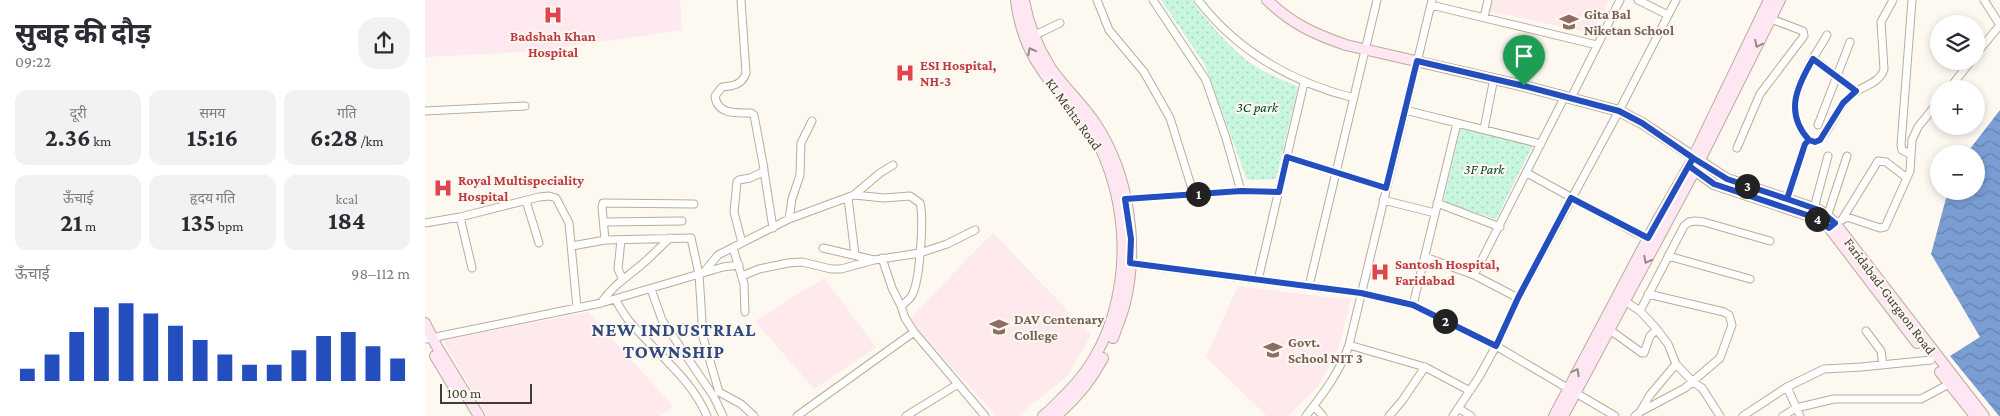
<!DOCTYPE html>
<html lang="hi">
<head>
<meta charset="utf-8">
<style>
  body { margin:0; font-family:"Crimson Pro","Noto Sans Devanagari",serif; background:#f2f2f3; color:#2b2b33; height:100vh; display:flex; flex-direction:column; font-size:19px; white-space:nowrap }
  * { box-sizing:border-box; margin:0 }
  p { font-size:16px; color:#7c7c81 }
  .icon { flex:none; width:28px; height:28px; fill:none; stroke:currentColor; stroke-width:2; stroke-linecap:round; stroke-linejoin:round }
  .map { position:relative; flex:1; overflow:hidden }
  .details { display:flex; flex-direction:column; background:#fff; width:425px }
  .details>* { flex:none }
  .buttons { position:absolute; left:1505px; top:15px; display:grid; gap:10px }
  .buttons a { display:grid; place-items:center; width:55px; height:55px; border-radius:50%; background:#fff; box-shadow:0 2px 8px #0003; font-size:25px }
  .scale { position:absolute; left:15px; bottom:12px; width:92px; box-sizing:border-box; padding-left:5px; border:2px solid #413c34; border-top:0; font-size:14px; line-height:18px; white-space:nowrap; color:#413c34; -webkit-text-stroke:4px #fdf8f0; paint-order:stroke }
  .pin { position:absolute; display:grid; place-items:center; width:42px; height:42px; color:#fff; margin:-51px -21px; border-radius:50% 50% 50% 0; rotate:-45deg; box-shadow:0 0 5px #0007 }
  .pin .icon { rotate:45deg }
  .km { position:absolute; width:25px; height:25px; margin:-12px; border-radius:50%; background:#222; color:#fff; font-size:14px; line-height:25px; text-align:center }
  .round { display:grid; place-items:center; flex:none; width:52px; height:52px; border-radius:20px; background:#f2f2f3 }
  .overview { display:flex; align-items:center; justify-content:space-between; height:85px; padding:0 15px }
  h1 { font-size:28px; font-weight:700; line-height:38px }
  .metrics { display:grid; grid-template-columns:repeat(3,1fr); gap:8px; height:85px; padding:5px 15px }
  .metrics div { display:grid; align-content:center; border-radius:12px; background:#f2f2f3; text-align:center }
  .metrics b { font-size:25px; font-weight:700 }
  .metrics small { font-size:14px; font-weight:400 }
  .metrics p { font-size:14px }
  .chart { height:140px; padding:10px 15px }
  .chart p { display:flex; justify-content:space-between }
  .chart svg { width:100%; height:90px; margin-top:5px; stroke:#244ebd; stroke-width:6 }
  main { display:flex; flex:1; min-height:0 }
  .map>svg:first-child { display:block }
  .education { fill:#fee9ec }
  .medical { fill:#fde9ef }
  .park { fill:url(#park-dots) }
  .water { fill:url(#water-waves) }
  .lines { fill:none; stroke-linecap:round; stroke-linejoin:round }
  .street-casing { stroke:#b9ad9a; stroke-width:9 }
  .secondary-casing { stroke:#b9ad9a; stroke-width:12 }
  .street { stroke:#fff; stroke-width:7 }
  .secondary { stroke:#fee7f3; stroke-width:10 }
  .oneway { stroke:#96898a }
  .route-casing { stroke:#fff; stroke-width:10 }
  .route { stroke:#244ebd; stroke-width:6 }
  .labels { text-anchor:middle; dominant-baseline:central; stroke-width:4; stroke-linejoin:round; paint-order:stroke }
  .education-label { font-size:14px; font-weight:bold; fill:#785e54; stroke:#fdf8f0; text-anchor:start }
  .health-label { font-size:14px; font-weight:bold; fill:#be3a42; stroke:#fdf8f0; text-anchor:start }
  .park-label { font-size:14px; font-style:italic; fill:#003f28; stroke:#fdf8f0 }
  .street-label { font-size:14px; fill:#413c34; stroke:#fdf8f0 }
  .district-label { font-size:19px; font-weight:bold; letter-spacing:1px; fill:#2f4881; stroke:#fdf8f0 }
</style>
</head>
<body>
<main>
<section class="details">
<div class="overview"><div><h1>सुबह की दौड़</h1><p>09:22</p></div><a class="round"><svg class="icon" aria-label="share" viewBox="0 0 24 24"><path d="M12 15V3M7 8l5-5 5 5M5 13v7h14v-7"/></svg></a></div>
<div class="metrics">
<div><p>दूरी</p><b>2.36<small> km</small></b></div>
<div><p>समय</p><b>15:16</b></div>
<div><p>गति</p><b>6:28<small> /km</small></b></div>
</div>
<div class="metrics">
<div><p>ऊँचाई</p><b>21<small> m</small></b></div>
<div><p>हृदय गति</p><b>135<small> bpm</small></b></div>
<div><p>kcal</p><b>184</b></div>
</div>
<div class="chart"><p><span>ऊँचाई</span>98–112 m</p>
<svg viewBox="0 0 160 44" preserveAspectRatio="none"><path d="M5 44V38M15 44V31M25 44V20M35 44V8M45 44V6M55 44V11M65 44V17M75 44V24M85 44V31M95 44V36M105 44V36M115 44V29M125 44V22M135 44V20M145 44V27M155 44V33"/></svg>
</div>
</section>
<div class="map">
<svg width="1575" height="416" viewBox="0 0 1575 416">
  <defs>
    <pattern id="park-dots" width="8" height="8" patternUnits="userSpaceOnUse" patternTransform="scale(1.25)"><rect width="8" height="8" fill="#c9f6de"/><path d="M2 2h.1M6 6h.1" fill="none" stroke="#aed4bf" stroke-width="1.8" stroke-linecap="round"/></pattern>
    <pattern id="water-waves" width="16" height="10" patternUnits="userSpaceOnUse" patternTransform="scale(1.25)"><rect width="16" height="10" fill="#7a9ed4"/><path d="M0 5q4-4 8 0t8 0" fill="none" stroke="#6682ad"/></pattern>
  </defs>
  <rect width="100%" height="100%" fill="#fdf8f0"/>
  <!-- education -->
  <path class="education" d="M1067,0H1184L1167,33L1064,11Z
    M568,233L666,335L642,376L593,416H572L483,320Z
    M399,278L451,347L389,389L330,321Z
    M813,286L926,300L912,353L893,386L863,416H842L781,357Z
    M163,312L248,406L235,416H62L18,340Z"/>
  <!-- medical -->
  <path class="medical" d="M0,0H255L257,30L112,51L0,57Z"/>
  <!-- park -->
  <path class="park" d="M736,0H767C780,20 808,51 828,65C841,73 858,80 873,87L851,179L822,180L780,65Z
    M1036,127L1108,145L1071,219L1018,202Z"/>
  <!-- water -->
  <path class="water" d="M1575,110V416H1574L1525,356L1555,337L1506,254L1523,191H1551V154H1541Z"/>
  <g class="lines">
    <!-- street casing -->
    <g class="street-casing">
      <path id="street" d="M316,0L321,73C317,85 308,86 297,87L290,96C292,115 312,113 326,113L329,115L339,169L338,172L325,178L314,180L312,182L309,212L317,243
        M672,0L684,30L719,72L745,118L769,195
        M728,0L781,80L801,138L816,191
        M773,0C813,52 866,82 929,98
        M1213,0L1243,15
        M1559,0L1575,25
        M1006,5L1172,45
        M1059,17L1063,0
        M1402,35C1387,62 1360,94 1374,126C1377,134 1382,140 1390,142C1406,136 1412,101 1432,91C1442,85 1456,81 1459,69L1456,22L1468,0
        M608,36L635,23
        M1551,54L1575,25
        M1389,59L1431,91
        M1524,89L1546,61
        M1146,98L1195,0
        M980,110L1116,144
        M0,111L100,106
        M1393,125L1425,42
        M1059,129L1069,78
        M1312,148L1335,94L1379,36L1378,31L1346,19
        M1485,154L1477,150L1476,145L1487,0
        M863,157L961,188
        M339,171L348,228
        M1102,173L1209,232L1223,238
        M429,195L459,198L485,196L495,203C499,218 495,281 487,295C485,299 480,303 476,306L480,318L489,332
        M423,198L430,255
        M700,199L816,191L854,192
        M1362,199L1380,144L1384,140
        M958,200L1010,213
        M101,201L114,243
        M1012,203L1075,227
        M1389,208L1403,156
        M35,217L47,268
        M1402,217L1422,156
        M1418,218L1453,161L1461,162L1482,178
        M364,219L367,199L375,175L376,143L387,121
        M179,222L257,221
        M0,223L35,217L114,197L124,196L131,198L144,223L152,308
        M1408,225L1422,217L1455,228L1460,227L1485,171L1487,140L1493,127L1514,101
        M180,240L177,207L178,203L269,204
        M196,240L193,269L197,278
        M147,246L180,240L266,238L274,274L278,337L294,392L316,404L329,416
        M308,248L319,284L320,312
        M398,248L449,260
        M1243,256L1325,279
        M1000,257L1049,275L1093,298
        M457,258L467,288L476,306
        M702,263L936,293L988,305L1071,346L1190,416
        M279,272L293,255L364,219L429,195L455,173L468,165
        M1049,275L1140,96
        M317,276L334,269L363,263L377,262L406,269H416L449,260L495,253L522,244L550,230
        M833,280L879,83
        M884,286L952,0
        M226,289L237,320L289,397L298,416
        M190,299C195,307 199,315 205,322C231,353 266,378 282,416
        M1200,301L1215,311L1230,327L1243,344L1251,364L1268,382L1277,388L1295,416
        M176,303C188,285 201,278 216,265C226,257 235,247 245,238
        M988,305L1032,123
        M1215,311L1259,226L1264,222L1270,221L1279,222L1345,241
        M1185,330L1217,353H1219L1225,336L1232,329
        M1441,331L1456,351L1458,365
        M1,339L176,303L298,267L314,265
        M924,345L1000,367L1045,391
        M1362,387L1375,416
        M889,406L898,416
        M1033,408L1046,416
        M1215,412L1260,388L1295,358L1307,325L1304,315L1299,312L1223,294
        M372,416L489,332L560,416
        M481,416L533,384
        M881,416C898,394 915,372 924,345L1007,0
        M964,416L977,401L1000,367
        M1028,416L1054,377L1071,346L1093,298L1194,111L1251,0
        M1210,416L1215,412L1225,395L1251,364
        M1318,416L1362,387L1399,369L1436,367L1506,360
        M1358,416L1371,408L1409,399H1496L1524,384"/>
    </g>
    <!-- secondary casing -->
    <g class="secondary-casing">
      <path id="secondary" d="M591,0C594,25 602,49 617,70C636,100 665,123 679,156C712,234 702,335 640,395C633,402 626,410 618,416
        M599,0C603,24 612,46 625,67C639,88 659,105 672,126C704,176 714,246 700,303C697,315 692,327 688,338
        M842,0C867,24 889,34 921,45L1099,86L1194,111L1217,123L1302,179L1394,210L1410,223L1559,416
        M1265,167L1289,184L1385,216L1402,225L1492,343
        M0,323L11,345L54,416
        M10,356L28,386
        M1515,372L1550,416
        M631,416C650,400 666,381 678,358
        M1129,416L1231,223L1264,166L1344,0
        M1138,416L1270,170L1355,0"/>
    </g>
    <!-- street -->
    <use href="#street" class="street"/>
    <!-- secondary -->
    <use href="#secondary" class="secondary"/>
  </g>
  <!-- one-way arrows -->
  <defs><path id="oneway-chevron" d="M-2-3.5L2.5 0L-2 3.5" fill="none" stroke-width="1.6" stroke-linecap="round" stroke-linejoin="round" transform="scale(1.25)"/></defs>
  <g class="oneway">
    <use href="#oneway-chevron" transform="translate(1333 44) rotate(116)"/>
    <use href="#oneway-chevron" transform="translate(606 51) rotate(-118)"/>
    <use href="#oneway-chevron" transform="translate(1222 260) rotate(118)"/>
    <use href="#oneway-chevron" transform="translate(1151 372) rotate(-62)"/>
  </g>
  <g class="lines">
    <!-- route casing -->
    <g class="route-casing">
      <path id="route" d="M1099,86L992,61L961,188L862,157L854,192L816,191L700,199L706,239L705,263L936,293L988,305L1071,346L1093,298L1146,198L1223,238L1268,158L1302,179L1362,199L1380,144L1384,140L1390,142L1395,140L1418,103L1431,91L1388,59C1372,86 1359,113 1384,140L1380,144L1362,199L1394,210L1410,223L1404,228L1385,216L1289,184L1264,166L1268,158L1217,123L1194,111L1099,86"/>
    </g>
    <!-- route -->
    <use href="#route" class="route"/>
  </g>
  <!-- icons -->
  <defs>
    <g id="hospital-bare" transform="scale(1.5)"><path d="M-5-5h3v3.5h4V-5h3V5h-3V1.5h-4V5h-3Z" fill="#e0444e" stroke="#fdf8f0" stroke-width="2.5" paint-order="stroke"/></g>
    <g id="school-bare" transform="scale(1.5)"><path d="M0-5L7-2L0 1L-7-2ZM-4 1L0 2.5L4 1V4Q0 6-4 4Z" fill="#8d6e63" stroke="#fdf8f0" stroke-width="2.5" paint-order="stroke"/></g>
    <g id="university-bare" transform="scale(1.5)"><path d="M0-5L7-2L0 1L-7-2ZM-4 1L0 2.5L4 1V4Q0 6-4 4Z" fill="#8d6e63" stroke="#fdf8f0" stroke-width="2.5" paint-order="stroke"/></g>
  </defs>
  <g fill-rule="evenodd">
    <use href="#hospital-bare" x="128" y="15"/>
    <use href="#school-bare" x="1144" y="22"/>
    <use href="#hospital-bare" x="480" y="73"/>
    <use href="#hospital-bare" x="18" y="188"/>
    <use href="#hospital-bare" x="955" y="272"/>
    <use href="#university-bare" x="574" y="327"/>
    <use href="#school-bare" x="848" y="350"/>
  </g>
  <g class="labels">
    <!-- education labels -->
    <g class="education-label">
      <text x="1159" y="14">Gita Bal<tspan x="1159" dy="16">Niketan School</tspan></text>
      <text x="589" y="319">DAV Centenary<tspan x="589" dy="16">College</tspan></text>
      <text x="863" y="342">Govt.<tspan x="863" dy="16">School NIT 3</tspan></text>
    </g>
    <!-- health labels -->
    <g class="health-label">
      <text x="128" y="36" text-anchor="middle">Badshah Khan<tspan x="128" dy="16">Hospital</tspan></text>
      <text x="495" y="65">ESI Hospital,<tspan x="495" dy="16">NH-3</tspan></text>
      <text x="33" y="180">Royal Multispeciality<tspan x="33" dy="16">Hospital</tspan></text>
      <text x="970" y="264">Santosh Hospital,<tspan x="970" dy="16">Faridabad</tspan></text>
    </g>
    <!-- park labels -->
    <g class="park-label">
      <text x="832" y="107">3C park</text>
      <text x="1059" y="169">3F Park</text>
    </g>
    <!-- street labels -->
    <g class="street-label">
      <text transform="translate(649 114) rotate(54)">KL Mehta Road</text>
      <text transform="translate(1465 296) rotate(53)">Faridabad-Gurgaon Road</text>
    </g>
    <!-- district labels -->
    <g class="district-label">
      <text x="249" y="329">NEW INDUSTRIAL<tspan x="249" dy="22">TOWNSHIP</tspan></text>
    </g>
  </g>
</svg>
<div class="buttons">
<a><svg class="icon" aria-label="layers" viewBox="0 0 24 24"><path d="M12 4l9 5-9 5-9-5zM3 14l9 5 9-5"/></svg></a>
<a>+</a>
<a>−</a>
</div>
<div class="scale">100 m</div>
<div class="pin" style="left:1099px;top:86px;background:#1e9e55"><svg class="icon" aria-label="arrive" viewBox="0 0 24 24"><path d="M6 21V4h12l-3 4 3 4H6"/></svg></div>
<b class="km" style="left:773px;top:194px">1</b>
<b class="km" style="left:1020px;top:321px">2</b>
<b class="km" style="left:1322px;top:186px">3</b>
<b class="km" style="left:1392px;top:219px">4</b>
</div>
</main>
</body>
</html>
